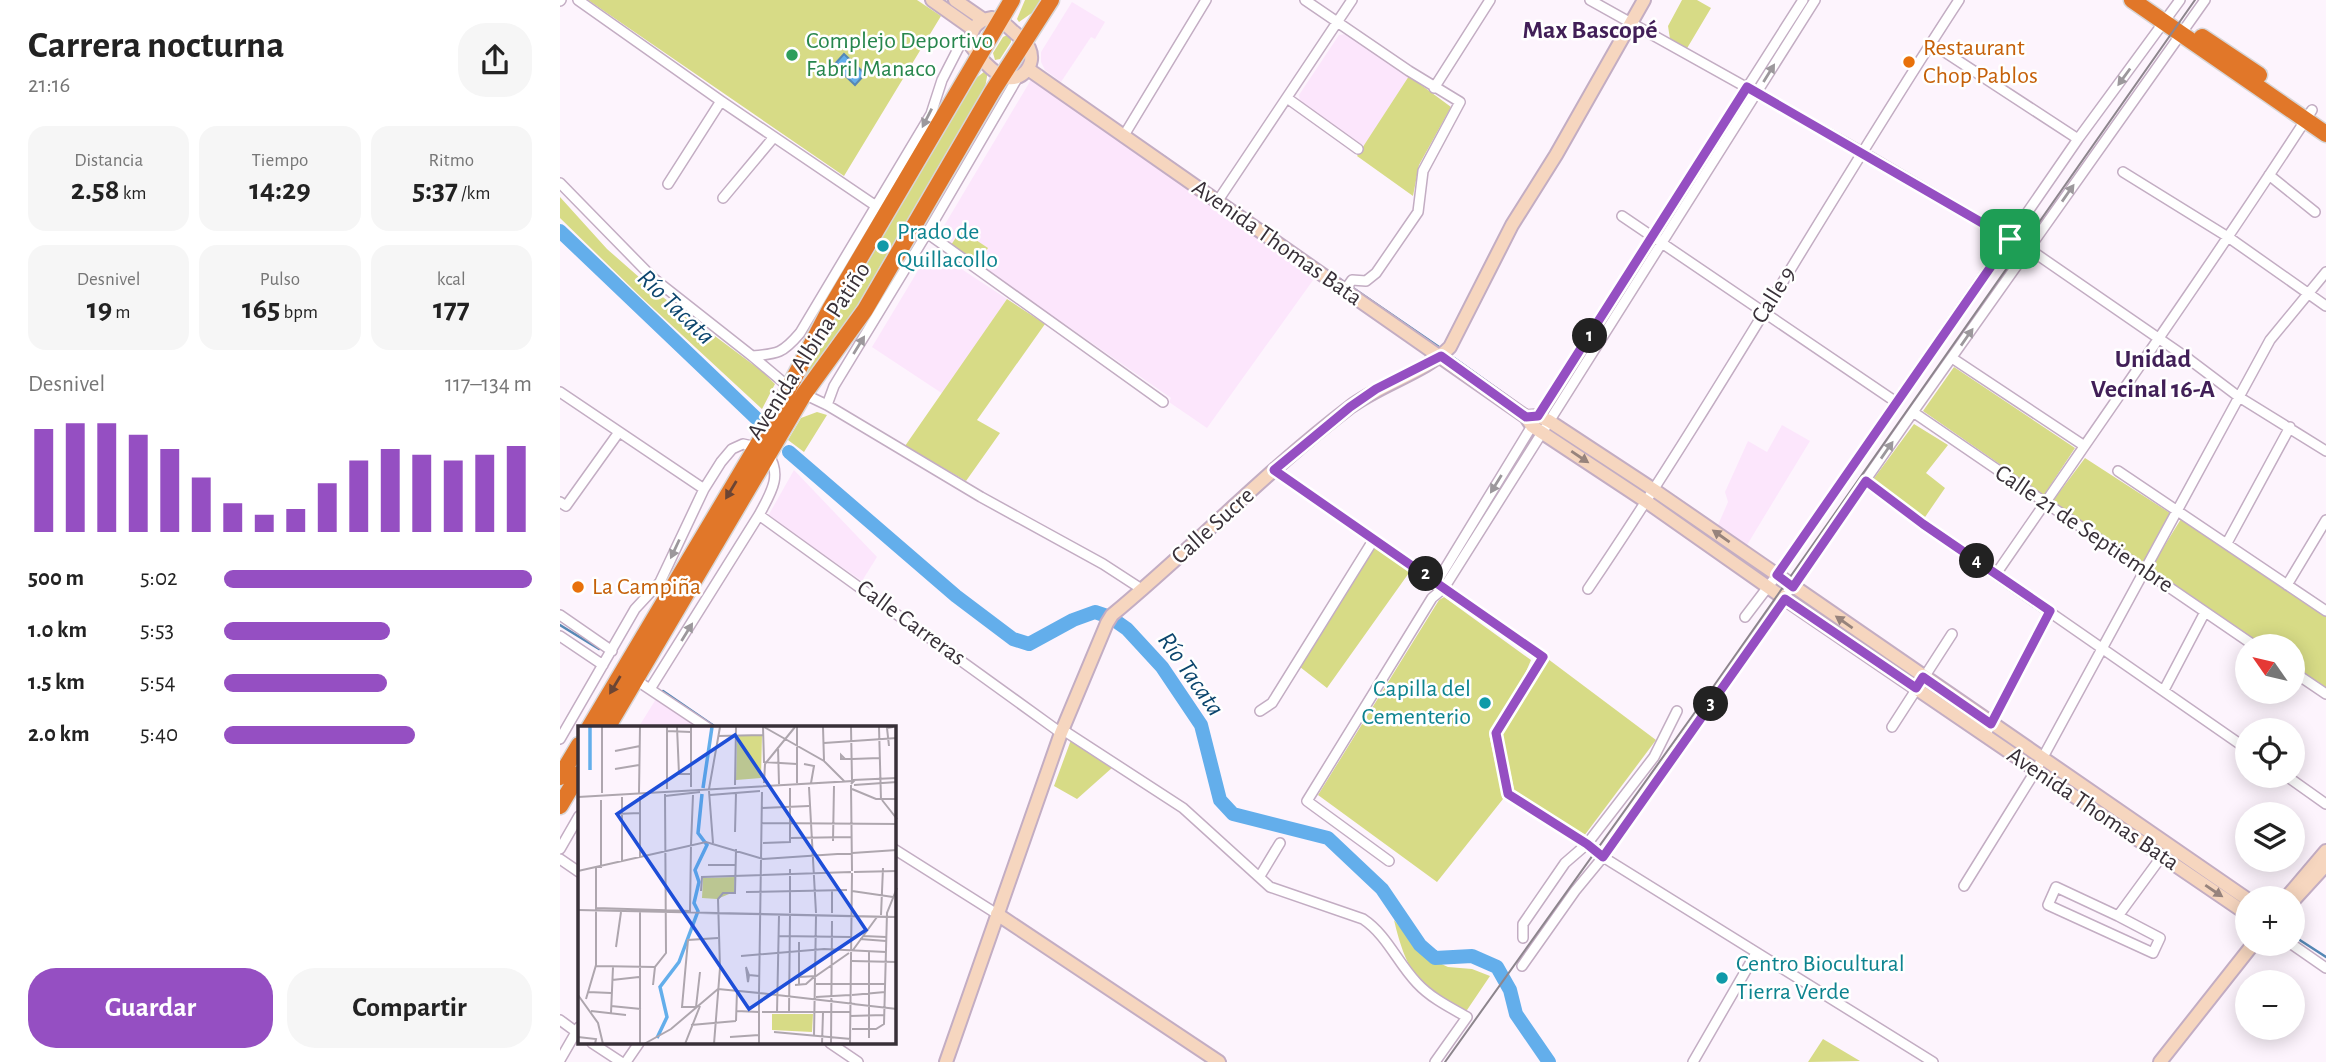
<!DOCTYPE html>
<html lang="es">
<head>
<meta charset="utf-8">
<style>
  body { margin:0; font-family:"Alegreya Sans",sans-serif; background:#f6f6f6; color:#222; height:100vh; display:flex; flex-direction:column; font-size:26px; white-space:nowrap }
  * { box-sizing:border-box; margin:0 }
  p { font-size:23px; color:#767676 }
  .icon { flex:none; width:38px; height:38px; fill:none; stroke:currentColor; stroke-width:2; stroke-linecap:round; stroke-linejoin:round }
  .map { position:relative; flex:1; overflow:hidden }
  .panel { display:flex; flex-direction:column; background:#fff; width:560px }
  .panel>* { flex:none }
  .needle { width:46px; rotate:304deg }
  .controls { position:absolute; left:1675px; top:634px; display:grid; gap:14px }
  .controls a { display:grid; place-items:center; width:70px; height:70px; border-radius:50%; background:#fff; box-shadow:0 4px 18px #0003; font-size:35px }
  .pin { position:absolute; display:grid; place-items:center; width:60px; height:60px; color:#fff; margin:-30px; border-radius:14px; box-shadow:0 4px 10px #0006 }
  .km { position:absolute; width:35px; height:35px; margin:-18px; border-radius:50%; background:#222; color:#fff; font-size:19px; line-height:35px; text-align:center }
  .round { display:grid; place-items:center; flex:none; width:74px; height:74px; border-radius:28px; background:#f6f6f6 }
  .overview { display:flex; align-items:center; justify-content:space-between; height:119px; padding:0 28px }
  h1 { font-size:38px; font-weight:700; line-height:52px }
  .metrics { display:grid; grid-template-columns:repeat(3,1fr); gap:10px; height:119px; padding:7px 28px }
  .metrics div { display:grid; align-content:center; border-radius:18px; background:#f6f6f6; text-align:center }
  .metrics b { font-size:30px; font-weight:700 }
  .metrics small { font-size:19px; font-weight:400 }
  .metrics p { font-size:19px }
  .chart { height:196px; padding:14px 28px }
  .chart p { display:flex; justify-content:space-between }
  .chart svg { width:100%; height:126px; margin-top:7px; stroke:#954fc2; stroke-width:6 }
  .action { display:flex; gap:14px; margin-top:auto; padding:14px 28px }
  .action a { flex:1; height:80px; border-radius:28px; background:#954fc2; color:#fff; font-size:28px; font-weight:700; line-height:80px; text-align:center }
  .action a+a { background:#f6f6f6; color:#222 }
  ul { padding:0 28px; list-style:none; font-size:23px }
  li { display:grid; grid-template-columns:112px 84px 1fr; align-items:center; height:52px }
  li i { height:18px; border-radius:9px; background:#954fc2 }
  main { display:flex; flex:1; min-height:0 }
  .map>svg:first-child { display:block }
  .built { fill:#fce6fc }
  .green { fill:#d7db86 }
  .water { fill:#63aeeb; stroke:#5688b5; stroke-width:2 }
  .lines { fill:none; stroke-linecap:round; stroke-linejoin:round }
  .stream { stroke:#5688b5; stroke-width:2.5 }
  .river { stroke:#63aeeb; stroke-width:14 }
  .street-casing { stroke:#c3adc3; stroke-width:12 }
  .secondary-casing { stroke:#c3adc3; stroke-width:16 }
  .highway-casing { stroke:#d7d6d7; stroke-width:19 }
  .street { stroke:#fff; stroke-width:9 }
  .secondary { stroke:#f6d6bf; stroke-width:12 }
  .highway { stroke:#e17729; stroke-width:16 }
  .tram { stroke:#8d858d; stroke-width:2 }
  .oneway { fill:#9c989c }
  .oneway2 { fill:#97837c }
  .oneway3 { fill:#6b4534 }
  .route-casing { stroke:#fff; stroke-width:14 }
  .route { stroke:#954fc2; stroke-width:9 }
  .leisure-dot { fill:#2e9e5b; stroke:#fff; stroke-width:2.5 }
  .food-dot { fill:#e8710a; stroke:#fff; stroke-width:2.5 }
  .culture-dot { fill:#0f9aa8; stroke:#fff; stroke-width:2.5 }
  .labels { text-anchor:middle; dominant-baseline:central; stroke-width:5; stroke-linejoin:round; paint-order:stroke }
  .leisure-label { font-size:24px; fill:#27864d; stroke:#fff; text-anchor:start }
  .food-label { font-size:24px; fill:#c56008; stroke:#fff; text-anchor:start }
  .culture-label { font-size:24px; fill:#0d838f; stroke:#fff; text-anchor:start }
  .street-label { font-size:24px; fill:#383038; stroke:#fff }
  .neighbourhood-label { font-size:26px; font-weight:bold; fill:#411f57; stroke:#fff }
  .water-label { font-size:26px; font-style:italic; fill:#0b456d; stroke:#fff }
  .inset-river { fill:none; stroke:#63aeeb; stroke-width:3.5 }
  .inset-road { fill:none; stroke:#aea6ae; stroke-width:2 }
  .view { fill:#1d4ed8; fill-opacity:0.15; stroke:#1d4ed8; stroke-width:3.5 }
  .inset-edge { fill:none; stroke:#383038; stroke-width:3.5 }
</style>
</head>
<body>
<main>
<section class="panel">
<div class="overview"><div><h1>Carrera nocturna</h1><p>21:16</p></div><a class="round"><svg class="icon" aria-label="share" viewBox="0 0 24 24"><path d="M12 15V3M7 8l5-5 5 5M5 13v7h14v-7"/></svg></a></div>
<div class="metrics">
<div><p>Distancia</p><b>2.58<small> km</small></b></div>
<div><p>Tiempo</p><b>14:29</b></div>
<div><p>Ritmo</p><b>5:37<small> /km</small></b></div>
</div>
<div class="metrics">
<div><p>Desnivel</p><b>19<small> m</small></b></div>
<div><p>Pulso</p><b>165<small> bpm</small></b></div>
<div><p>kcal</p><b>177</b></div>
</div>
<div class="chart"><p><span>Desnivel</span>117–134 m</p>
<svg viewBox="0 0 160 44" preserveAspectRatio="none"><path d="M5 44V8M15 44V6M25 44V6M35 44V10M45 44V15M55 44V25M65 44V34M75 44V38M85 44V36M95 44V27M105 44V19M115 44V15M125 44V17M135 44V19M145 44V17M155 44V14"/></svg>
</div>
<ul>
<li><b>500 m</b>5:02<i style="width:100%"></i></li>
<li><b>1.0 km</b>5:53<i style="width:54%"></i></li>
<li><b>1.5 km</b>5:54<i style="width:53%"></i></li>
<li><b>2.0 km</b>5:40<i style="width:62%"></i></li>
</ul>
<div class="action"><a>Guardar</a><a>Compartir</a></div>
</section>
<div class="map">
<svg width="1766" height="1062" viewBox="0 0 1766 1062">
  <rect width="100%" height="100%" fill="#fdf4fd"/>
  <!-- built -->
  <path class="built" d="M512,2L545,22L535,39L531,37L501,82L485,70L481,62V52Z
    M786,34L849,76L804,146L740,101L739,95L779,35Z
    M472,78L756,276L647,428L609,402L611,398L378,236Z
    M371,249L447,299L383,394L312,347Z
    M1222,425L1250,441L1187,545L1158,525L1168,502L1165,492L1188,441L1207,452Z
    M234,470L317,557L302,581L208,516Z
    M96,699L140,728H78Z"/>
  <!-- green -->
  <path class="green" d="M28,0H357L381,16L284,176Z
    M465,0H482L476,10L459,22L457,19Z
    M1122,0H1137L1151,8L1126,50L1110,39L1108,26Z
    M447,35L451,39V42L440,59L435,60L433,53L443,37Z
    M425,71H428L425,88L319,268L298,308L236,392L276,312L415,79Z
    M849,76L891,107L859,165L853,196L797,156Z
    M0,197L47,249L96,292L203,372L215,384L202,409L82,298L0,218Z
    M401,230L428,248L418,263L391,245Z
    M447,299L485,324L417,420L440,433L406,481L345,446Z
    M1394,367L1515,448L1484,495L1363,411Z
    M257,412L267,415L244,452L228,440L241,418Z
    M1354,424L1388,445L1366,473L1385,488L1363,520L1312,481Z
    M1525,458L1610,513L1584,563L1492,502Z
    M1621,519L1766,616V688L1733,665L1732,646H1704L1590,569Z
    M815,546L851,570L767,688L740,667Z
    M884,597L971,660L957,693L929,734L943,799L877,882L758,795L879,600Z
    M988,659L1096,740L1024,836L954,790L942,732Z
    M511,740L553,767L517,799L494,786Z
    M834,920L864,956L888,967L912,969L930,976L905,1013C858,986 847,974 834,920Z
    M1263,1039L1300,1061L1248,1062Z"/>
  <!-- water -->
  <path class="water" d="M284,54L305,74L295,85L274,65Z"/>
  <g class="lines">
    <!-- stream -->
    <path class="stream" d="M602,155L634,178
      M777,277L784,282
      M793,288L879,347
      M894,358L971,413
      M1131,523L1201,572
      M0,625L39,649
      M103,691L157,728
      M1732,935L1766,957"/>
    <!-- river -->
    <path class="river" d="M0,231L198,420
      M229,452L396,596L453,639L469,644L513,620L535,612L550,617L567,629L602,667L641,725L660,800L673,814L768,838L822,889L860,945L875,958L912,956L937,967L950,990L956,1014L989,1062"/>
    <!-- street casing -->
    <g class="street-casing">
      <path id="street" d="M18,0L161,101L316,206
        M745,0L849,71L900,102L863,171L858,212L816,273L806,281L792,280L785,290
        M1030,0L1302,152L1450,239
        M0,1L1,0
        M1371,43L1518,139
        M874,88L930,0
        M727,98L798,149
        M563,137L646,0
        M1563,172L1668,237L1766,306
        M1709,175L1755,212
        M0,183L93,278L192,356L230,388
        M108,184L161,101
        M163,198L214,137
        M657,202L792,0
        M1062,216L1336,402
        M367,233L603,402
        M1469,249L1630,360L1679,397L1766,451
        M192,356C218,354 223,353 240,333L371,114L382,80L401,43L411,41
        M1392,358L1523,445
        M0,392L144,489
        M244,394L267,405L421,497L543,564L583,590
        M267,405L274,386L367,233L458,77
        M1353,412L1695,646
        M714,470L983,657L936,733L948,794L1027,844L1043,857L1373,1062
        M1558,471L1766,611
        M1305,481L1363,524L1687,749
        M0,502L6,506L59,432
        M199,515L501,733
        M1667,543L1730,427
        M1436,574C1542,420 1650,267 1752,110
        M875,585L978,416L1243,0
        M1727,585L1766,520
        M1028,589C1158,397 1272,194 1399,0
        M0,615L52,651
        M1185,617L1217,575L1518,139L1620,0
        M0,636L43,665
        M1732,671L1766,694
        M76,680L148,728
        M90,689L199,515C210,494 223,476 208,454
        M1604,690L1645,612
        M700,711L712,703L814,539
        M1332,727L1392,634
        M503,730L623,808L710,887L803,919C827,935 837,962 857,983C871,998 889,1007 907,1017L875,1062
        M1425,736L1490,611
        M0,739L75,609L100,582L144,489L161,462L172,449L183,444L197,447
        M1725,775L1766,804
        M0,849L19,816
        M334,849L437,914
        M0,859L19,872
        M829,861L747,801L872,598L884,588L1255,0
        M700,876L720,843
        M1404,886L1476,770L1710,340L1766,272
        M1558,916L1600,938L1593,953L1488,905L1496,887L1558,916L1602,856
        M963,938V924L1005,863L1027,844L1094,757L1117,711
        M1730,943L1766,968
        M962,966L1015,891L1043,857L1353,412L1645,0
        M0,1020L19,1034
        M32,1043L61,1062
        M270,1043L298,1062
        M0,1060L19,1027
        M66,1062L79,1043
        M1133,1062L1196,953"/>
    </g>
    <!-- secondary casing -->
    <g class="secondary-casing">
      <path id="secondary" d="M372,0L413,29
        M395,0L424,20
        M432,18C442,20 447,26 455,33C460,37 466,42 469,48C477,65 461,83 444,77C432,72 419,57 412,47C408,31 416,20 432,18Z
        M468,69L966,417L972,426L1087,502L1225,599L1687,914
        M966,417L978,416L989,421L1094,490L1687,899
        M1726,898L1766,851
        M1732,902L1766,865
        M437,914L659,1062
        M386,1062L501,733L547,623L552,615C633,548 706,471 790,407C819,385 867,371 890,347L952,225L996,155L1084,0
        M1600,1062L1694,943"/>
    </g>
    <!-- highway casing -->
    <g class="highway-casing">
      <path id="highway" d="M1572,0L1766,134
        M1642,37L1699,75
        M29,728L210,424L271,307L452,0
        M47,728L221,433L244,394L305,310L432,92L491,0
        M0,777L19,745
        M0,806L19,774"/>
    </g>
    <!-- street -->
    <use href="#street" class="street"/>
    <!-- secondary -->
    <use href="#secondary" class="secondary"/>
    <!-- highway -->
    <use href="#highway" class="highway"/>
    <!-- tram -->
    <path class="tram" d="M885,1062L1153,687L1635,0"/>
  </g>
  <!-- one-way arrows -->
  <defs><path id="oneway-solid" d="M-6-.8H1V-3.2L6.5 0L1 3.2V.8H-6Z" transform="scale(1.75)"/></defs>
  <g class="oneway">
    <use href="#oneway-solid" transform="translate(1209 73) rotate(-58)"/>
    <use href="#oneway-solid" transform="translate(1564 77) rotate(126)"/>
    <use href="#oneway-solid" transform="translate(367 118) rotate(117)"/>
    <use href="#oneway-solid" transform="translate(1508 193) rotate(-55)"/>
    <use href="#oneway-solid" transform="translate(1407 337) rotate(-55)"/>
    <use href="#oneway-solid" transform="translate(299 345) rotate(-58)"/>
    <use href="#oneway-solid" transform="translate(1327 450) rotate(-55)"/>
    <use href="#oneway-solid" transform="translate(936 484) rotate(122)"/>
    <use href="#oneway-solid" transform="translate(115 549) rotate(115)"/>
    <use href="#oneway-solid" transform="translate(127 632) rotate(-58)"/>
  </g>
  <g class="oneway2">
    <use href="#oneway-solid" transform="translate(1020 457) rotate(34)"/>
    <use href="#oneway-solid" transform="translate(1161 536) rotate(-145)"/>
    <use href="#oneway-solid" transform="translate(1284 622) rotate(-145)"/>
    <use href="#oneway-solid" transform="translate(1654 891) rotate(34)"/>
  </g>
  <g class="oneway3">
    <use href="#oneway-solid" transform="translate(171 490) rotate(121)"/>
    <use href="#oneway-solid" transform="translate(55 685) rotate(121)"/>
  </g>
  <g class="lines">
    <!-- route casing -->
    <g class="route-casing">
      <path id="route" d="M1187,87L1450,239L1217,575L1233,587L1306,481L1363,524L1490,611L1431,724L1363,677L1356,688L1225,599L1043,857L1027,844L948,794L936,733L983,657L714,470L790,407L816,389L881,356L966,417L978,416Z"/>
    </g>
    <!-- route -->
    <use href="#route" class="route"/>
  </g>
  <!-- markers -->
  <circle class="leisure-dot" cx="232" cy="55" r="7"/>
  <g class="food-dot">
    <circle cx="1349" cy="62" r="7"/>
    <circle cx="18" cy="587" r="7"/>
  </g>
  <g class="culture-dot">
    <circle cx="323" cy="246" r="7"/>
    <circle cx="925" cy="703" r="7"/>
    <circle cx="1162" cy="978" r="7"/>
  </g>
  <g class="labels">
    <!-- leisure labels -->
    <g class="leisure-label">
      <text x="246" y="41">Complejo Deportivo<tspan x="246" dy="28">Fabril Manaco</tspan></text>
    </g>
    <!-- food labels -->
    <g class="food-label">
      <text x="1363" y="48">Restaurant<tspan x="1363" dy="28">Chop Pablos</tspan></text>
      <text x="32" y="587">La Campiña</text>
    </g>
    <!-- culture labels -->
    <g class="culture-label">
      <text x="337" y="232">Prado de<tspan x="337" dy="28">Quillacollo</tspan></text>
      <text x="911" y="689" text-anchor="end">Capilla del<tspan x="911" dy="28">Cementerio</tspan></text>
      <text x="1176" y="964">Centro Biocultural<tspan x="1176" dy="28">Tierra Verde</tspan></text>
    </g>
    <!-- street labels -->
    <g class="street-label">
      <text transform="translate(717 243) rotate(35)">Avenida Thomas Bata</text>
      <text transform="translate(1214 295) rotate(-58)">Calle 9</text>
      <text transform="translate(249 351) rotate(-57)">Avenida Albina Patiño</text>
      <text transform="translate(653 526) rotate(-42)">Calle Sucre</text>
      <text transform="translate(1524 529) rotate(34)">Calle 21 de Septiembre</text>
      <text transform="translate(351 623) rotate(36)">Calle Carreras</text>
      <text transform="translate(1533 809) rotate(34)">Avenida Thomas Bata</text>
    </g>
    <!-- neighbourhood labels -->
    <g class="neighbourhood-label">
      <text x="1030" y="30">Max Bascopé</text>
      <text x="1593" y="359">Unidad<tspan x="1593" dy="30">Vecinal 16-A</tspan></text>
    </g>
    <!-- water labels -->
    <g class="water-label">
      <text transform="translate(116 307) rotate(44)">Río Tacata</text>
      <text transform="translate(631 674) rotate(55)">Río Tacata</text>
    </g>
  </g>
  <!-- overview -->
  <g transform="translate(18 726)">
    <rect width="318" height="318" fill="#fdf4fd"/>
    <path d="M184,9L183,52L158,54L159,10ZM157,151L156,166L139,173L124,172L125,152ZM194,288H235L234,306L194,304Z" fill="#d7db86"/>
    <path class="inset-river" d="M12,44V1M125,62L134,1M79,312L89,291L82,261L101,236L120,185L116,177L121,156L117,144L129,119L120,107L124,68"/>
    <path class="inset-road" d="M24,1V67M99,1L101,48H113M113,1V61M185,1L186,36L219,38M186,1L246,35L266,55M219,1V57M245,1L246,35M273,1L274,54M301,1L303,74M89,5L113,6M140,10L185,9M246,17L319,12M311,20L309,2L315,1M200,21L201,58M37,25L62,20M267,33L263,29V33H274L302,32M226,38L236,40L233,57M37,43L61,39M275,54L319,52M186,57L187,38L217,1M157,59L158,1M273,59L274,145M276,59L319,56M231,61L238,187M89,63V1M131,63L142,1M274,63L298,73H319M131,65L135,117M184,66L181,267L277,278M61,67L62,1M0,68V1M132,69L182,65M87,70L122,66M0,71L276,55L273,58M23,74V142M304,74L319,93M183,82L231,80M37,88L62,87M183,97L319,98M0,105L1,145M157,106L158,67M212,112L274,111M255,115L256,60M185,117L212,116V62M113,119L115,69M62,132V70M44,136V71M130,139H158M0,145L128,116L185,133L319,124M276,146L319,145M254,164V187M123,165L124,151L273,146M274,165L315,171M168,166L269,164M18,182L112,185L113,119M0,184L319,191M122,187L309,191M212,187V143M303,189L305,142M200,210L273,211M285,210L308,211M282,213L308,215M38,221L43,186M275,224L299,191M163,230L246,223L308,226M274,235L319,236M18,240L77,241M122,246L118,281H104L110,214L140,212M171,249L170,256L168,241L171,249L181,250M221,251L238,250L271,227M34,254L61,251M238,258H307M75,259L77,241L88,227L87,68M217,259L228,258L237,250M221,259V216M10,266L33,267M0,269L20,297L25,318M274,269L307,266M238,271L272,269M8,273L18,239V142M275,278L319,283M33,280L63,283M13,285L48,289M158,285L181,286M184,286H272M33,287L35,241M199,287L201,189M211,287L212,189M272,290L306,289M158,295L159,265M113,299L158,295M274,303H298L306,298L309,187L319,162M196,306L273,313M236,310L238,190M0,311L18,313L17,318M152,311L181,309M291,312V226M62,318V186M66,318L93,303L140,263L181,267V318M107,318L122,280M136,318L142,242L140,173L145,167H157L158,123M244,318L245,287M253,318L254,195M272,318L274,147"/>
    <path class="view" d="M157,9L288,204L171,283L39,88Z"/>
    <rect width="318" height="318" class="inset-edge"/>
  </g>
</svg>
<div class="controls">
<a><svg class="needle" viewBox="-14 -14 28 28"><path d="M0-13l5 13h-10z" fill="#e53935"/><path d="M0 13l5-13h-10z" fill="#767676"/></svg></a>
<a><svg class="icon" aria-label="locate" viewBox="0 0 24 24"><circle cx="12" cy="12" r="6"/><path d="M12 2v4M12 18v4M2 12h4M18 12h4"/></svg></a>
<a><svg class="icon" aria-label="layers" viewBox="0 0 24 24"><path d="M12 4l9 5-9 5-9-5zM3 14l9 5 9-5"/></svg></a>
<a>+</a>
<a>−</a>
</div>
<div class="pin" style="left:1450px;top:239px;background:#1e9e55"><svg class="icon" aria-label="arrive" viewBox="0 0 24 24"><path d="M6 21V4h12l-3 4 3 4H6"/></svg></div>
<b class="km" style="left:1030px;top:336px">1</b>
<b class="km" style="left:866px;top:574px">2</b>
<b class="km" style="left:1151px;top:704px">3</b>
<b class="km" style="left:1417px;top:561px">4</b>
</div>
</main>
</body>
</html>
